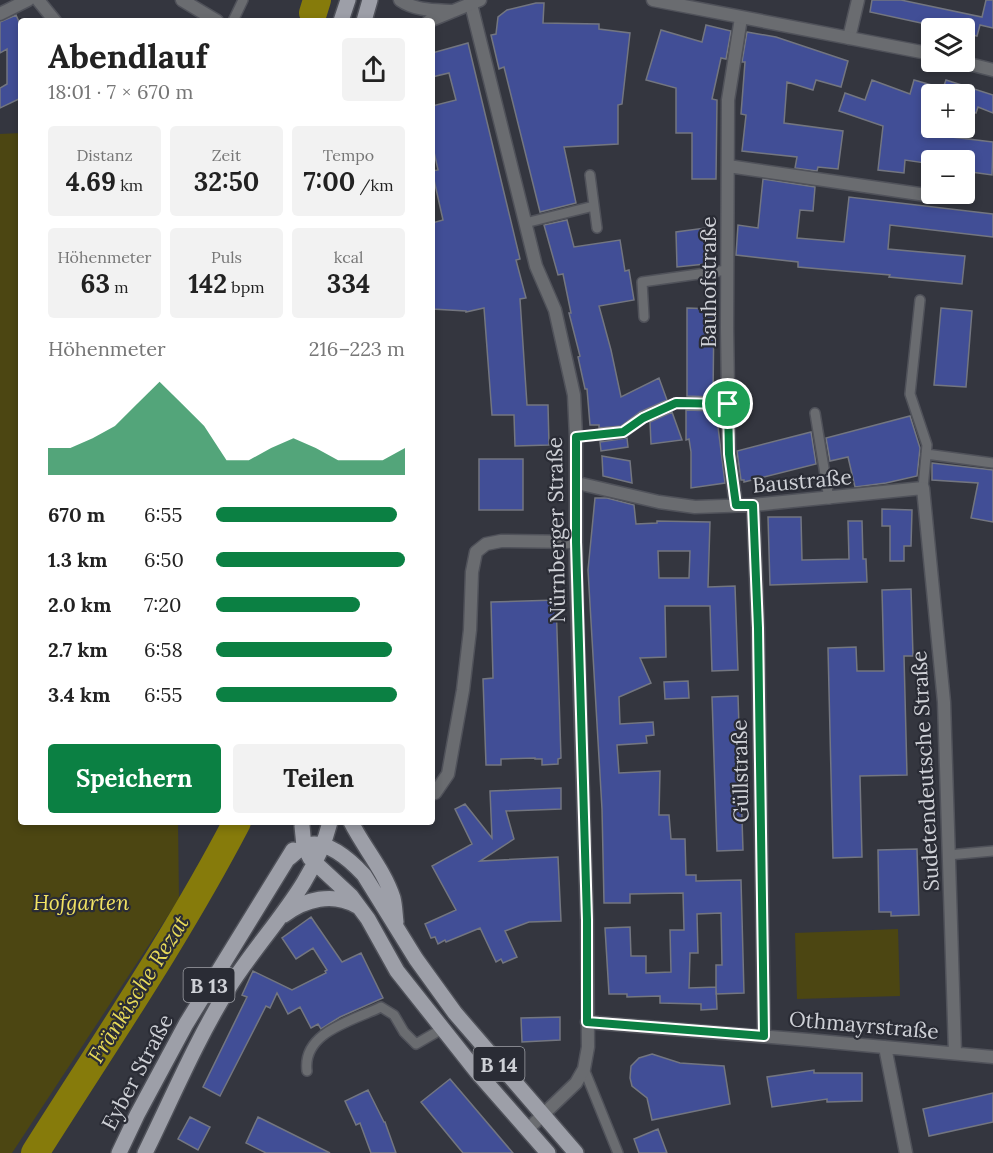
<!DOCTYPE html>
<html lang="de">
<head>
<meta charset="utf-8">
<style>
  body { margin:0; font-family:Lora,serif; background:#f2f2f2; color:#222; height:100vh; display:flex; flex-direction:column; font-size:22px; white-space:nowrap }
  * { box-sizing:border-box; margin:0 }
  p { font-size:20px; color:#767676 }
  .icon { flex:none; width:33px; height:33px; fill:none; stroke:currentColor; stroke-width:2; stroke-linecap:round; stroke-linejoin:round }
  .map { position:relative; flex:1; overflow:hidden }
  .side { position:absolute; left:18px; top:18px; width:417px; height:807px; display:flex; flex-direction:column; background:#fff; border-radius:6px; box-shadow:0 3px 9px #0003 }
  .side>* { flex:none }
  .fabs { position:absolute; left:921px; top:18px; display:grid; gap:12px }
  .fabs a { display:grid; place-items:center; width:54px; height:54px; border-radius:6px; background:#fff; box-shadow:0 3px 9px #0003; font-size:30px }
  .pin { position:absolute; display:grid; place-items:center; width:51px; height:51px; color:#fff; margin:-26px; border:3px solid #fff; border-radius:50%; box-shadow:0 2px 6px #0007 }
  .round { display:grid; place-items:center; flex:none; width:63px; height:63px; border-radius:6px; background:#f2f2f2 }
  .overview { display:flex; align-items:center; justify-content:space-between; height:102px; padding:0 30px }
  h1 { font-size:33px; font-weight:700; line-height:45px }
  .stats { display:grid; grid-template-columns:repeat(3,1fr); gap:9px; height:102px; padding:6px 30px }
  .stats div { display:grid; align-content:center; border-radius:6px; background:#f2f2f2; text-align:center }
  .stats b { font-size:26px; font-weight:700 }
  .stats small { font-size:16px; font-weight:400 }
  .stats p { font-size:16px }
  .chart { height:168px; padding:12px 30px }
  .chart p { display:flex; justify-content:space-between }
  .chart svg { width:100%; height:108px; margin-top:6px; fill:#0b8043; opacity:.7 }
  .cta { display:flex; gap:12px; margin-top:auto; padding:12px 30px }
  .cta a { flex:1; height:69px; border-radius:6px; background:#0b8043; color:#fff; font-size:24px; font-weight:700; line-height:69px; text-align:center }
  .cta a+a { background:#f2f2f2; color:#222 }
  ul { padding:0 30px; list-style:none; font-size:20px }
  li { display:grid; grid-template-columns:96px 72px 1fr; align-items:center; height:45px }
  li i { height:15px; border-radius:8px; background:#0b8043 }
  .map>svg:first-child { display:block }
  .green { fill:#4c4612 }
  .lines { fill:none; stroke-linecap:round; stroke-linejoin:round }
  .river { stroke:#867b0b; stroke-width:28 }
  .building { fill:#414e96; stroke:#737680; stroke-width:1.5; fill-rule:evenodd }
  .service-casing { stroke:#50525a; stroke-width:12 }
  .minor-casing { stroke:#50525a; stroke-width:15 }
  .tertiary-casing { stroke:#50525a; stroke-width:15 }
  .primary-casing { stroke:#50525a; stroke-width:18 }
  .service { stroke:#6a6c70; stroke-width:9 }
  .minor { stroke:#6a6c70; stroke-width:12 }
  .tertiary { stroke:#6a6c70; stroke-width:12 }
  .primary { stroke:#9d9fa8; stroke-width:15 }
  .route-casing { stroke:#fff; stroke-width:12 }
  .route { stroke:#0b8043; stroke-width:8 }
  .labels { text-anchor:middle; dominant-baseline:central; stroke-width:4.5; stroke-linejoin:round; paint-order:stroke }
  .shield { fill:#2a2c35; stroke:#9ea0a6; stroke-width:1.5 }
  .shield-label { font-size:20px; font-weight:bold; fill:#cfd1d7 }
  .street-label { font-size:21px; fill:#cfd1d7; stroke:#2a2c35 }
  .park-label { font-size:21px; font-style:italic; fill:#f1e263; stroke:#2a2c35 }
  .water-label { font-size:22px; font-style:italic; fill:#e8da59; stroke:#2a2c35 }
</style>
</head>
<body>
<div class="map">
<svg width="993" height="1153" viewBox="0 0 993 1153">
  <rect width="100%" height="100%" fill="#34363f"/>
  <!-- green -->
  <path class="green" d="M21,133V822H178L179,899L12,1153H0V134Z
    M898,929L900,996L797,999L795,933Z"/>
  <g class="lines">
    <!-- river -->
    <path class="river" d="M313,13L317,0
      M35,1153C104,1044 177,937 237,822"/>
  </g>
  <!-- building -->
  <path class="building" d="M872,0H901L982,17L986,0H993V28L980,25L977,36L964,33V28H944L870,12Z
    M536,3H544L543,23L599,24V29L630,33L622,104L618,105V144L564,147L576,203L540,212L504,67L499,69L491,35L496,34L498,17L507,10Z
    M16,15L21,26V98L0,108V88L7,84V49L0,53V22Z
    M706,25L731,31L726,59L721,58L712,99L717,100L716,179H692V133H676V88L646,80L661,30L702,42Z
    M747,32L776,37L848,61L841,87L816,80L813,90L787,82L784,123L843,131L838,169L818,167L817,171L795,168L797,157L742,151L746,115L741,114L745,62H742Z
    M468,43L520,259L516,260L526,298L520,299L527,405H548L549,445L515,446L514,415H492L484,308L466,312V311L432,309V223L443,220L432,171L438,170L432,143V106L456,100L449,73L432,77V53Z
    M872,80L910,94L914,80L932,85V128H955L952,137L993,142L992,175L964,171V160H932V164L905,160L904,173L878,170L883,126L839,111L845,93L865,100Z
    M946,80L993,95V113L978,107L976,113L964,109V94H941Z
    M763,179L815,187L813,211L800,210L797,238L844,242L849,197L993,214V237L890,225L888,249L965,256L962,284L889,277L890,275L798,267V262L736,255L738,225L758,228Z
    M567,220L574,247L620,240L625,271L629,270L634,300L599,306L611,350L621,397L659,378L667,400L640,412L621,426L599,428V425H590L587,389H585L578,357L580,356L569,313H571L563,274L558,275L544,225Z
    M705,228V264L677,267L676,232Z
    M687,308L714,309L713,397L687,396Z
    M941,308L972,311L966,387L934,385Z
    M686,410L716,411L725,483L691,488V452L689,439L686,440Z
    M672,412L682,440L651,444L650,422Z
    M910,416L920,448L917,476L886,483L855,487L848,457L830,461L826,438Z
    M811,432L816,464L744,482V480H741L737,451Z
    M627,438L628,447L601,451L600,442Z
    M602,456L630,461L632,483L603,476Z
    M479,459H523V510H479Z
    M932,463L993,470V522L971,518L978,483L932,480Z
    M595,498H607L634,505L636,524L657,523V521L710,522L708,587L735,586L738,670L712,671L710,606H665L666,657L640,658L651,683L619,697L620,724L653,722L654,735L646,736L647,743L617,745L619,773L660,771L659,815H669L671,839H685L686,875H696V881L741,880L744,993L716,994V965H722L721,913L697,914L698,953H690L689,988L716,987L717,1009L701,1010V1004L660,1003V996L627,997V994H609L605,928L630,927L631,956H646V973L671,972L670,930H684L683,893L630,894V903H604L602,809L588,570ZM658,551H690L689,578H659Z
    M882,509L912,510L911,546H904V561H890V526H882Z
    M768,517H801L802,560L849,559L848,521H862L863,559H866L867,582L770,585Z
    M911,589L913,656H904L907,775L860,776L862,857L833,858L828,648L856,647L857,671H884L882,590Z
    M556,600L561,758L558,759V764L542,765V759H535V758L501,759V765H486L483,679L493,678L491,602Z
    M688,681L689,698L665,699L664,682Z
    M738,696L743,850L717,851L712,697Z
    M561,788V809L506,811L514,839L480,861L558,857L561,921L529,922L505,931L517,957L503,963L501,959L496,962L480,928L446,942L445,940L438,944L435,937L431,938L425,924L456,910L432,866L472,844L455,809L465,804L492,838L490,791Z
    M917,849L919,915L891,916V912H879L878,850Z
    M311,917L342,962L361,953L383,998L340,1017L321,1029L318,1024L311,1028L300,1007L288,1014L277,993L270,1008L266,1006L220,1096L203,1087L247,997L242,995L253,971L292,990L326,973L325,971L327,970L313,948L296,959L282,938Z
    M560,1017V1040L522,1042L521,1018Z
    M652,1054L680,1063L724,1066L730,1104L652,1120L647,1098L632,1086L630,1078L631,1066L639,1058Z
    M814,1070V1073H862V1101L827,1102V1099L772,1107L767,1077Z
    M450,1079L513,1153H463L421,1102Z
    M368,1090L384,1122H385L396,1153H371L360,1123L356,1125L345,1101Z
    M993,1093V1122L929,1136L923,1109Z
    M190,1117L210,1127L198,1150L178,1139Z
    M258,1117L330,1153H266L246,1143Z
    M658,1129L667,1153H639L634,1139Z"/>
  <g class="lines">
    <!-- service casing -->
    <g class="service-casing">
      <path id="service" d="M233,21L243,0
        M590,175L597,228
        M525,223L594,206
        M920,300L910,394L927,445L923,488
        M644,317L642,282L727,270
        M815,413L829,499
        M576,437L623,433L643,418L676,403L728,404
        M926,454L993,463
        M948,855L993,851
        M584,1069L618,1153
        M307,1071C302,1032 352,1021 381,1007L394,1015L404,1032L416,1044L442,1029"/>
    </g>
    <!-- minor casing -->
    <g class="minor-casing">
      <path id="minor" d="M38,0L55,21
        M470,0L536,266L555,310L574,395L576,437V572L587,920L588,1047L584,1069L576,1083L527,1130
        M0,14L28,0
        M849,38L858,0
        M728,166L933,196
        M577,483L659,502L695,507L753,505L923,488L944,702L955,1053
        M736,505L729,454L727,328L728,100L741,18
        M753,505L758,628L764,1036
        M435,793L448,774L463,690L470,630L472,572L476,552L486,544L501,541L576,542
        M587,1022L808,1040L993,1057
        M885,1047L906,1153"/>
    </g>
    <!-- tertiary casing -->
    <g class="tertiary-casing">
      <path id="tertiary" d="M182,0L217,21
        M400,0C416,11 434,10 453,11
        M653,0L932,54
        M429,21L480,0
        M961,62L993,70"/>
    </g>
    <!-- primary casing -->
    <g class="primary-casing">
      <path id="primary" d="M341,21L348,0
        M364,21L370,0
        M351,822C364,848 384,870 393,898C395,906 395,914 396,922
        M302,826L304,846L310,858L351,896L368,919L397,971L477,1072L548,1153
        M288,859C293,855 298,850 303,847C324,835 352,862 364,875L416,959L455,1013L576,1153
        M284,915C305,899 333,892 357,906
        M119,1153L137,1115L186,1024L293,850
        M145,1153C172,1098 196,1041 228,989C262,934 314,887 330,822"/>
    </g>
    <!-- service -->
    <use href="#service" class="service"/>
    <!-- minor -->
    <use href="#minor" class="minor"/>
    <!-- tertiary -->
    <use href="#tertiary" class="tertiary"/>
    <!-- primary -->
    <use href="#primary" class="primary"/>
  </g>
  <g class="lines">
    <!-- route casing -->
    <g class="route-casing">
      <path id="route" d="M676,403L728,404L729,454L736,505H753L758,628L764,1036L587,1022V920L576,542V437L623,432L643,418Z"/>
    </g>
    <!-- route -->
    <use href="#route" class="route"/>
  </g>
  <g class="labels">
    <!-- shield labels -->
    <g class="shield">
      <rect x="183.5" y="968" width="51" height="34" rx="4.5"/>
      <rect x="473.5" y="1047" width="51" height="34" rx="4.5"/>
    </g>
    <g class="shield-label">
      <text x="209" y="985">B 13</text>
      <text x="499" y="1064">B 14</text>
    </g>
    <!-- street labels -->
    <g class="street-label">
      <text transform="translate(708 282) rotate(-90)">Bauhofstraße</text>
      <text transform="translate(802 481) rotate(-5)">Baustraße</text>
      <text transform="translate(556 530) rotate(-91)">Nürnberger Straße</text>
      <text transform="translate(740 771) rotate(-91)">Güllstraße</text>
      <text transform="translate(925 771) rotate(-93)">Sudetendeutsche Straße</text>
      <text transform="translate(864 1025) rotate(5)">Othmayrstraße</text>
      <text transform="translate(137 1072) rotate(-62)">Eyber Straße</text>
    </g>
    <!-- park labels -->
    <g class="park-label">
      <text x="81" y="902">Hofgarten</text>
    </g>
    <!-- water labels -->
    <g class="water-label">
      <text transform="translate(138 989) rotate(-58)">Fränkische Rezat</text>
    </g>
  </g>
</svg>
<div class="fabs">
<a><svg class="icon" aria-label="layers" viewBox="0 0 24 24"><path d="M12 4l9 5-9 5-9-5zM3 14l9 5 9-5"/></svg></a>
<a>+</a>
<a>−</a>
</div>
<div class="pin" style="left:728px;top:404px;background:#1e9e55"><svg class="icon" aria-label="arrive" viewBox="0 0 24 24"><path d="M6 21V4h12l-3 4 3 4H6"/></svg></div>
<section class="side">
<div class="overview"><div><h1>Abendlauf</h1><p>18:01 · 7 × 670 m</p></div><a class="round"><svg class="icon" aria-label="share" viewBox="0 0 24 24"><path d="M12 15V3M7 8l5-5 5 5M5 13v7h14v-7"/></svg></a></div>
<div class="stats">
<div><p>Distanz</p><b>4.69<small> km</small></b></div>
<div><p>Zeit</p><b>32:50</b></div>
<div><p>Tempo</p><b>7:00<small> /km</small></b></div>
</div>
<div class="stats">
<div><p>Höhenmeter</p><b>63<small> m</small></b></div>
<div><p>Puls</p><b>142<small> bpm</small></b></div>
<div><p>kcal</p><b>334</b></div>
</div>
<div class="chart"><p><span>Höhenmeter</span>216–223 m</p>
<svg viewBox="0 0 160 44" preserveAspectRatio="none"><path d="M0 44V33L10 33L20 29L30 24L40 15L50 6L60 15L70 24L80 38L90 38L100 33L110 29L120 33L130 38L140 38L150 38L160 33V44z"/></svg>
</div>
<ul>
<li><b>670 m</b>6:55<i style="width:96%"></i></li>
<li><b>1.3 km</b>6:50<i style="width:100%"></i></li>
<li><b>2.0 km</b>7:20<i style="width:76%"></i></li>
<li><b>2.7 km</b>6:58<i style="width:93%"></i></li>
<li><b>3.4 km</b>6:55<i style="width:96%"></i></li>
</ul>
<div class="cta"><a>Speichern</a><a>Teilen</a></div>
</section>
</div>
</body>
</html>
